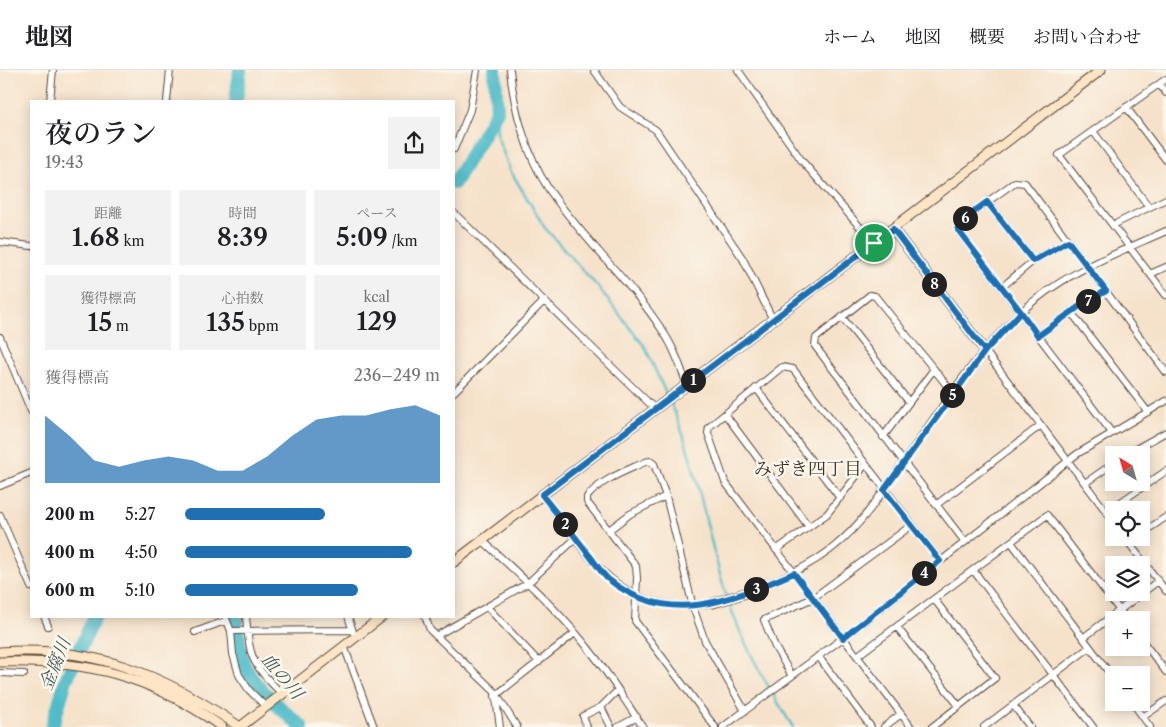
<!DOCTYPE html>
<html lang="ja">
<head>
<meta charset="utf-8">
<style>
  body { margin:0; font-family:"Libre Caslon Text","Noto Serif JP",serif; background:#f2f2f2; color:#202124; height:100vh; display:flex; flex-direction:column; font-size:19px; white-space:nowrap }
  * { box-sizing:border-box; margin:0 }
  p { font-size:16px; color:#757577 }
  .icon { flex:none; width:28px; height:28px; fill:none; stroke:currentColor; stroke-width:2; stroke-linecap:round; stroke-linejoin:round }
  .map { position:relative; flex:1; overflow:hidden }
  .details { position:absolute; left:30px; top:30px; width:425px; height:518px; display:flex; flex-direction:column; background:#fff; border-radius:0px; box-shadow:0 2px 12px #0003 }
  .details>* { flex:none }
  .needle { width:32px; rotate:323deg }
  .controls { position:absolute; left:1105px; top:376px; display:grid; gap:10px }
  .controls a { display:grid; place-items:center; width:45px; height:45px; border-radius:0px; background:#fff; box-shadow:0 2px 12px #0003; font-size:25px }
  .pin { position:absolute; display:grid; place-items:center; width:42px; height:42px; color:#fff; margin:-21px; border:2px solid #fff; border-radius:50%; box-shadow:0 1px 5px #0007 }
  .km { position:absolute; width:25px; height:25px; margin:-12px; border-radius:50%; background:#222; color:#fff; font-size:14px; line-height:25px; text-align:center }
  .round { display:grid; place-items:center; flex:none; width:52px; height:52px; border-radius:0px; background:#f2f2f2 }
  .head { display:flex; align-items:center; justify-content:space-between; height:85px; padding:0 15px }
  h1 { font-size:28px; font-weight:600; line-height:38px }
  .metrics { display:grid; grid-template-columns:repeat(3,1fr); gap:8px; height:85px; padding:5px 15px }
  .metrics div { display:grid; align-content:center; border-radius:0px; background:#f2f2f2; text-align:center }
  .metrics b { font-size:25px; font-weight:600 }
  .metrics small { font-size:14px; font-weight:400 }
  .metrics p { font-size:14px }
  .chart { height:140px; padding:10px 15px }
  .chart p { display:flex; justify-content:space-between }
  .chart svg { width:100%; height:90px; margin-top:5px; fill:#1f6fb2; opacity:.7 }
  ul { padding:0 15px; list-style:none; font-size:16px }
  li { display:grid; grid-template-columns:80px 60px 1fr; align-items:center; height:38px }
  li i { height:12px; border-radius:6px; background:#1f6fb2 }
  header { display:flex; align-items:center; gap:30px; box-sizing:border-box; height:70px; padding:0 25px; background:#fff; border-bottom:1px solid #e0e0e0 }
  header strong { font-size:24px }
  nav { display:flex; gap:28px; margin-inline-start:auto; font-size:18px }
  .map>svg:first-child { display:block }
  .lines { fill:none; stroke-linecap:round; stroke-linejoin:round }
  .stream { stroke:#4ebbc8; stroke-width:2.5 }
  .river { stroke:#4ebbc8; stroke-width:14 }
  .street-casing { stroke:#574638; stroke-width:8 }
  .secondary-casing { stroke:#574638; stroke-width:11 }
  .street { stroke:#fff; stroke-width:6 }
  .secondary { stroke:#fde5c5; stroke-width:9 }
  .route-casing { stroke:#fff; stroke-width:10 }
  .route { stroke:#1f6fb2; stroke-width:6 }
  .labels { text-anchor:middle; dominant-baseline:central; stroke-width:5; stroke-linejoin:round; paint-order:stroke }
  .neighbourhood-label { font-size:18px; fill:#3b2a1e; stroke:#fbf7ec }
  .water-label { font-size:18px; font-style:italic; fill:#425d5a; stroke:#fbf7ec }
</style>
</head>
<body>
<header>
<strong>地図</strong>
<nav><a>ホーム</a><a>地図</a><a>概要</a><a>お問い合わせ</a></nav>
</header>
<div class="map">
<svg width="1166" height="657" viewBox="0 0 1166 657">
  <rect width="100%" height="100%" fill="#fbf7ec"/>
  <filter id="ink" filterUnits="userSpaceOnUse"><feTurbulence type="fractalNoise" baseFrequency=".02" numOctaves="2"/><feDisplacementMap in="SourceGraphic" scale="10" xChannelSelector="R" yChannelSelector="G"/><feConvolveMatrix kernelMatrix="1 2 1 2 8 2 1 2 1" color-interpolation-filters="sRGB"/></filter>
  <filter id="wash" filterUnits="userSpaceOnUse"><feTurbulence type="fractalNoise" baseFrequency=".0096" numOctaves="4" result="noise"/><feDisplacementMap in="SourceGraphic" scale="20" xChannelSelector="R" yChannelSelector="G"/><feGaussianBlur stdDeviation="1.12" result="paint"/><feColorMatrix in="noise" values="0 0 0 0 0 0 0 0 0 0 0 0 0 0 0 0 0 1.4 0 .05"/><feComposite in="paint" operator="in"/></filter>
  <g filter="url(#wash)">
    <rect width="100%" height="100%" fill="#f6e2ca"/>
    <g class="lines">
      <!-- stream -->
      <path class="stream" d="M497,41V66L510,100L545,158L598,217L645,277L667,326
        M670,331C697,392 705,458 725,521C740,570 766,614 793,657"/>
      <!-- river -->
      <path class="river" d="M236,31L240,0
        M454,113L497,41L495,0
        M236,546C238,563 239,581 245,597C254,617 285,642 302,657
        M52,657L66,610L95,546"/>
    </g>
  </g>
  <g filter="url(#ink)">
    <g class="lines">
      <!-- street casing -->
      <g class="street-casing">
        <path id="street" d="M510,0C514,40 526,84 548,118C582,169 629,209 662,260C674,277 680,296 687,315
          M594,0L620,37L656,60L743,189L773,250
          M738,0L802,91L874,173
          M1166,9L1059,85L1166,225
          M1159,14L1166,23
          M50,31L53,0
          M167,31L170,0
          M1126,37L1166,90
          M1093,61L1149,137
          M454,79L470,40L477,0
          M987,132L1033,191
          M454,143L655,339
          M1113,155L1166,129
          M0,172L31,176
          M1150,204L1166,197
          M1002,217L1033,191L1068,171
          M1071,242L1148,342
          M842,247L909,332
          M1038,266L1084,233L1106,221
          M0,267L31,341
          M985,281L1114,452
          M756,318L840,428
          M454,322L544,231
          M953,323L875,226L870,225L816,268L815,276L965,472
          M725,344L809,457
          M1112,363L958,160V153L1015,112L1025,113L1166,302
          M883,367L934,299
          M1125,385L1166,362
          M1085,413L1114,393
          M0,416L31,403
          M542,425C591,488 621,550 713,533
          M936,435L1041,355
          M1106,442L1166,401
          M0,445L31,517
          M609,460L630,444L666,426
          M1141,464L1166,447
          M1125,468L1166,521
          M483,471C522,507 563,544 595,587C612,609 627,634 643,657
          M1011,472L1114,609
          M776,480L827,444L865,395
          M973,500L1093,657
          M749,522C779,509 810,497 835,476C863,453 882,423 902,394C939,342 974,285 1021,242C1063,203 1115,184 1166,161
          M487,537L539,592
          M44,546L48,556
          M225,546L231,561L233,584L239,605L249,620L265,636
          M246,546C250,590 251,592 281,623
          M348,546L353,562
          M425,546L430,560L495,622L500,657
          M897,557L959,636
          M231,561L352,560
          M195,562L225,551
          M436,566L528,513L576,468
          M1083,568L1158,511
          M1141,569L1166,602
          M344,576L374,657
          M818,586L871,657
          M857,586L1047,445L1127,550
          M0,603L24,604
          M792,606L775,577L764,550L813,528L912,455
          M497,625L517,657
          M495,626L575,563
          M1132,632L1150,657
          M1013,635L1030,657
          M601,637L611,657
          M1143,647L1166,631
          M587,657L583,646L601,637L618,620
          M618,657L637,647
          M715,657L635,551L637,508L636,496L587,432V427C600,410 626,401 645,392L650,391L654,394L666,426L693,537L705,571L745,641
          M723,657L843,568L1077,384L1166,331
          M884,657L901,644
          M911,657L725,412L708,363L709,357L782,297L793,299L940,491
          M932,657L995,608L934,529
          M984,657L1090,577"/>
      </g>
      <!-- secondary casing -->
      <g class="secondary-casing">
        <path id="secondary" d="M893,159L985,281
          M454,492L1101,0
          M713,533L749,522
          M0,582C94,575 164,605 240,657L383,546
          M0,592C88,590 149,605 222,657"/>
      </g>
      <!-- street -->
      <use href="#street" class="street"/>
      <!-- secondary -->
      <use href="#secondary" class="secondary"/>
    </g>
  </g>
  <g class="lines" filter="url(#ink)">
    <!-- route casing -->
    <g class="route-casing">
      <path id="route" d="M874,173L542,425C558,445 574,465 589,485C595,492 601,503 608,509C669,558 731,530 794,503L843,568L940,491L884,420L985,281L1021,242L958,160V153L987,132L1033,191L1068,171L1106,221L1084,233L1038,266L1021,242L985,281L893,159L874,173"/>
    </g>
    <!-- route -->
    <use href="#route" class="route"/>
  </g>
  <g class="labels">
    <!-- neighbourhood labels -->
    <g class="neighbourhood-label">
      <text x="808" y="399">みずき四丁目</text>
    </g>
    <!-- water labels -->
    <g class="water-label">
      <text transform="translate(55 594) rotate(-68)">金腐川</text>
      <text transform="translate(282 606) rotate(50)">血の川</text>
    </g>
  </g>
</svg>
<div class="controls">
<a><svg class="needle" viewBox="-14 -14 28 28"><path d="M0-13l5 13h-10z" fill="#e53935"/><path d="M0 13l5-13h-10z" fill="#757577"/></svg></a>
<a><svg class="icon" aria-label="locate" viewBox="0 0 24 24"><circle cx="12" cy="12" r="6"/><path d="M12 2v4M12 18v4M2 12h4M18 12h4"/></svg></a>
<a><svg class="icon" aria-label="layers" viewBox="0 0 24 24"><path d="M12 4l9 5-9 5-9-5zM3 14l9 5 9-5"/></svg></a>
<a>+</a>
<a>−</a>
</div>
<div class="pin" style="left:874px;top:173px;background:#1e9e55"><svg class="icon" aria-label="arrive" viewBox="0 0 24 24"><path d="M6 21V4h12l-3 4 3 4H6"/></svg></div>
<b class="km" style="left:693px;top:310px">1</b>
<b class="km" style="left:565px;top:454px">2</b>
<b class="km" style="left:756px;top:519px">3</b>
<b class="km" style="left:924px;top:503px">4</b>
<b class="km" style="left:952px;top:325px">5</b>
<b class="km" style="left:965px;top:148px">6</b>
<b class="km" style="left:1088px;top:231px">7</b>
<b class="km" style="left:934px;top:214px">8</b>
<section class="details">
<div class="head"><div><h1>夜のラン</h1><p>19:43</p></div><a class="round"><svg class="icon" aria-label="share" viewBox="0 0 24 24"><path d="M12 15V3M7 8l5-5 5 5M5 13v7h14v-7"/></svg></a></div>
<div class="metrics">
<div><p>距離</p><b>1.68<small> km</small></b></div>
<div><p>時間</p><b>8:39</b></div>
<div><p>ペース</p><b>5:09<small> /km</small></b></div>
</div>
<div class="metrics">
<div><p>獲得標高</p><b>15<small> m</small></b></div>
<div><p>心拍数</p><b>135<small> bpm</small></b></div>
<div><p>kcal</p><b>129</b></div>
</div>
<div class="chart"><p><span>獲得標高</span>236–249 m</p>
<svg viewBox="0 0 160 44" preserveAspectRatio="none"><path d="M0 44V11L10 21L20 33L30 36L40 33L50 31L60 33L70 38L80 38L90 31L100 21L110 13L120 11L130 11L140 8L150 6L160 11V44z"/></svg>
</div>
<ul>
<li><b>200 m</b>5:27<i style="width:55%"></i></li>
<li><b>400 m</b>4:50<i style="width:89%"></i></li>
<li><b>600 m</b>5:10<i style="width:68%"></i></li>
</ul>
</section>
</div>
</body>
</html>
